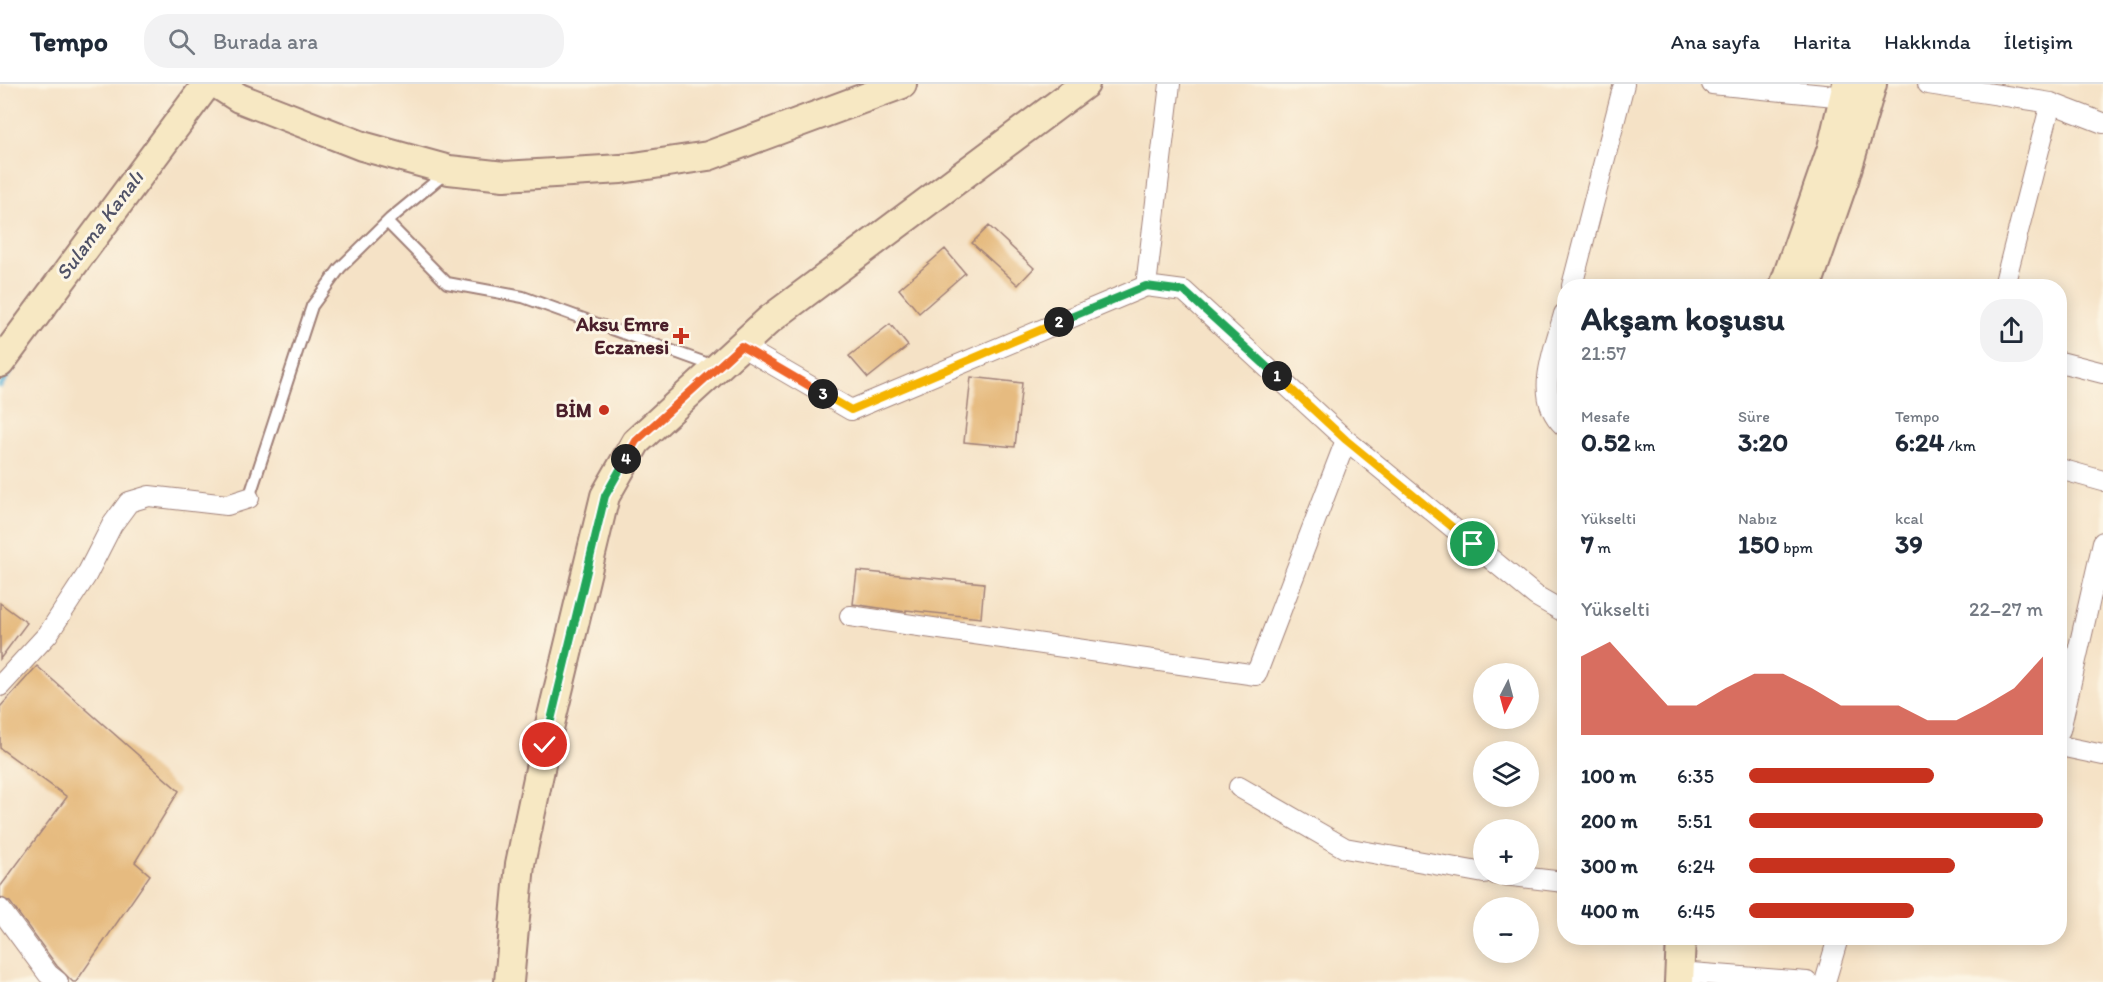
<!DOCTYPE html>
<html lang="tr">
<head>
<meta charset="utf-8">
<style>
  body { margin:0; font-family:Itim,sans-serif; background:#f2f2f3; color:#1f2937; height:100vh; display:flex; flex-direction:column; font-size:22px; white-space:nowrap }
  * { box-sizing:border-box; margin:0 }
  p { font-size:20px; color:#747a83 }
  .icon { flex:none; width:33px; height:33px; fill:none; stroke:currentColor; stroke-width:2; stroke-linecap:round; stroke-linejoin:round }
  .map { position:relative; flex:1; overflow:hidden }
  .side { position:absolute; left:1557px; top:195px; width:510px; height:666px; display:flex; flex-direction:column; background:#fff; border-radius:24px; box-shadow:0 3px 15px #0003 }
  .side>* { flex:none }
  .needle { width:39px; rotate:186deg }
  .buttons { position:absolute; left:1473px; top:579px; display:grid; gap:12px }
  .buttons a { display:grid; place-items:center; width:66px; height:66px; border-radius:50%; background:#fff; box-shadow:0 3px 15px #0003; font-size:30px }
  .pin { position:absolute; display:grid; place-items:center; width:51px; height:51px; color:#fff; margin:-26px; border:3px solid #fff; border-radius:50%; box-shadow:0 2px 6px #0007 }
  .km { position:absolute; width:30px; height:30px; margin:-15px; border-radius:50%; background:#222; color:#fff; font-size:16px; line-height:30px; text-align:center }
  .round { display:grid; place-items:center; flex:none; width:63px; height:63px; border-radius:24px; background:#f2f2f3 }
  .headline { display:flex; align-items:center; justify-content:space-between; height:102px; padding:0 24px }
  h1 { font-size:33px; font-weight:700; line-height:45px }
  .metrics { display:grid; grid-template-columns:repeat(3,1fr); gap:9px; height:102px; padding:6px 24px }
  .metrics div { display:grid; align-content:center }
  .metrics b { font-size:26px; font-weight:700 }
  .metrics small { font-size:16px; font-weight:400 }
  .metrics p { font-size:16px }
  .chart { height:168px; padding:12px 24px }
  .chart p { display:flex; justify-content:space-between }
  .chart svg { width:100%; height:108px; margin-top:6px; fill:#c8321e; opacity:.7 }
  ul { padding:0 24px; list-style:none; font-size:20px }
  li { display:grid; grid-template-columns:96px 72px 1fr; align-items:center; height:45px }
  li i { height:15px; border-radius:8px; background:#c8321e }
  header { display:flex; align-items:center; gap:36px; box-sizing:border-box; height:84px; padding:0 30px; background:#fff; border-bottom:2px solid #e0e1e3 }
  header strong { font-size:28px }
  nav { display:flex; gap:33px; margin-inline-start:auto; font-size:21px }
  .search { width:420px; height:54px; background:#f2f2f3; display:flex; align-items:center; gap:15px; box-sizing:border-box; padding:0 21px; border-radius:24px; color:#747a83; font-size:22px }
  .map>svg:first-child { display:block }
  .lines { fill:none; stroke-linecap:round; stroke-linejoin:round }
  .stream { stroke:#5ab0d7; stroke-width:5 }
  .building { fill:#e6bb80 }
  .lane-casing { stroke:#a08078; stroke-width:14 }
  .street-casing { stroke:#a08078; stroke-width:22 }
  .secondary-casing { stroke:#a08078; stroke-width:32 }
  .lane { stroke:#fff; stroke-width:10 }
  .street { stroke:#fff; stroke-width:20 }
  .secondary { stroke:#f7e8c3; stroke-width:28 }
  .split-1-casing { stroke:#fff; stroke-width:12 }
  .split-2-casing { stroke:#fff; stroke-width:12 }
  .split-3-casing { stroke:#fff; stroke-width:12 }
  .split-4-casing { stroke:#fff; stroke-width:12 }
  .split-5-casing { stroke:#fff; stroke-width:12 }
  .split-1 { stroke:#f5b400; stroke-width:8 }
  .split-2 { stroke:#22a559; stroke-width:8 }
  .split-3 { stroke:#f5b400; stroke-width:8 }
  .split-4 { stroke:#f0652b; stroke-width:8 }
  .split-5 { stroke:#22a559; stroke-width:8 }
  .poi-dot { fill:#c8321e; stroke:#fcf5e5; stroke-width:2 }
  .labels { text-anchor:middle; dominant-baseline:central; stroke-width:6; stroke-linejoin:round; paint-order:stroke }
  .poi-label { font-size:20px; font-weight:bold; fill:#4a1f2b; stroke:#fcf5e5; text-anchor:end }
  .water-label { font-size:21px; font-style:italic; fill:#505267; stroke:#fcf5e5 }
</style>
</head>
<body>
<header>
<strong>Tempo</strong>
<div class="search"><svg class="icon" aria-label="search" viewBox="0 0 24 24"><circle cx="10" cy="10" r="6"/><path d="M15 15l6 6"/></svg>Burada ara</div>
<nav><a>Ana sayfa</a><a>Harita</a><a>Hakkında</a><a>İletişim</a></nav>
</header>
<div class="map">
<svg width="2103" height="898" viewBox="0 0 2103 898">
  <rect width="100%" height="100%" fill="#fcf5e5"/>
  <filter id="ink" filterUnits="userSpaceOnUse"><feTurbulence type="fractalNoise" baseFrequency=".0167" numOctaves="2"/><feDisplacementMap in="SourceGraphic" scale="12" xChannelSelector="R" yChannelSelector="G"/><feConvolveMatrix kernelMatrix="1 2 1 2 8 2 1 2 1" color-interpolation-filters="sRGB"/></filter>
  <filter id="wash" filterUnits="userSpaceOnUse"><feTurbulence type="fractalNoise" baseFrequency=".008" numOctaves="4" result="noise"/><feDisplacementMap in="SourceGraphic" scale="24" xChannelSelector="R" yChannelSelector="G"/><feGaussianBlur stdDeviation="1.35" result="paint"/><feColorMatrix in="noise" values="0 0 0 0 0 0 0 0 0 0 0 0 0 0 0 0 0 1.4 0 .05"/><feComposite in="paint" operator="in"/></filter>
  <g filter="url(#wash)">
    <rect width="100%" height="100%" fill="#f5e2c6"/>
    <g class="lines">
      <!-- stream -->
      <path class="stream" d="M0,302L13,284"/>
    </g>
    <g id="blocks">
      <!-- building -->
      <path class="building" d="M989,142L1034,184L1018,201L972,159Z
        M945,165L965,189L919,229L899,205Z
        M890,240L908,262L868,294L849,272Z
        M971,293L1022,299L1015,363L964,358Z
        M857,487L984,499L981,534L906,526V528L853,520Z
        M0,519L27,539L0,575Z
        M37,582L179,707L135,778L150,791L76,898H73L57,882L10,818L0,813V803L67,713L0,664V623Z"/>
    </g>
  </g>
  <g filter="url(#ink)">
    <use href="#blocks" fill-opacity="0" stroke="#a08078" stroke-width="1.5"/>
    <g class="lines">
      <!-- lane casing -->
      <g class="lane-casing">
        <path id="lane" d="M387,138L447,199L523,213L714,282
          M249,414L312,222L340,184L390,135L447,88"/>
      </g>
      <!-- street casing -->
      <g class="street-casing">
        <path id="street" d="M1712,0L1845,13
          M1928,0L2051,19L2103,39
          M1146,202L1184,207L1346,356L1536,512L1564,528
          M1572,202L1624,0
          M2004,202L2051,19
          M1564,230C1555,265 1532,313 1564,342
          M741,262L851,326L1146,202L1170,0
          M2060,278L2103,289
          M2060,385L2103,397
          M850,532L1256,591L1346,356
          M0,602L48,550L86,492L112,441L129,418L149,412L227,421L249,414
          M2060,646L2103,458
          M2060,662L2103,671
          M1239,703L1345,764L1484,789
          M1495,790L1564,798
          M0,825L48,890L58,898
          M1679,888L1807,898
          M1825,898L1838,854"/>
      </g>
      <!-- secondary casing -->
      <g class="secondary-casing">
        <path id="secondary" d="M217,0L239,14L362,62L449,86L504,92L621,85L708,72L902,0
          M1784,202L1832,64L1847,0
          M1807,202L1844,96L1872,0
          M0,279L207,0
          M509,898L520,780L545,661L605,412L636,358L769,236L1085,0
          M1679,898L1681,854"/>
      </g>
      <!-- lane -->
      <use href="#lane" class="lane"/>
      <!-- street -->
      <use href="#street" class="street"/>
      <!-- secondary -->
      <use href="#secondary" class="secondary"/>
    </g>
  </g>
  <g class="lines" filter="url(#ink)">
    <!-- split-1 casing -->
    <g class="split-1-casing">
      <path id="split-1" d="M1277,292L1346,356L1473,460"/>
    </g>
    <!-- split-2 casing -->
    <g class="split-2-casing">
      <path id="split-2" d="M1059,238L1146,202L1184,207L1277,292"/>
    </g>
    <!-- split-3 casing -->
    <g class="split-3-casing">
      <path id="split-3" d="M823,310L851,326L1059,238"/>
    </g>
    <!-- split-4 casing -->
    <g class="split-4-casing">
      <path id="split-4" d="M626,375L636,357L741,262L823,310"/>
    </g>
    <!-- split-5 casing -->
    <g class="split-5-casing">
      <path id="split-5" d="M545,661L605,412L626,375"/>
    </g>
    <!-- split-1 -->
    <use href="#split-1" class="split-1"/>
    <!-- split-2 -->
    <use href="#split-2" class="split-2"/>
    <!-- split-3 -->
    <use href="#split-3" class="split-3"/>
    <!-- split-4 -->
    <use href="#split-4" class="split-4"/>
    <!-- split-5 -->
    <use href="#split-5" class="split-5"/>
  </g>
  <!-- markers -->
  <g class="poi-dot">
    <path d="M678 243h6v6h6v6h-6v6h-6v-6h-6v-6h6z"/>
    <circle cx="604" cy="326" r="6"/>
  </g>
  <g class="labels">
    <!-- poi labels -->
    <g class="poi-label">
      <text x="669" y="240">Aksu Emre<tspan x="669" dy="23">Eczanesi</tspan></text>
      <text x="592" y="326">BİM</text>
    </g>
    <!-- water labels -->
    <g class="water-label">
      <text transform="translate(99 141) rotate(-53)">Sulama Kanalı</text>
    </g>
  </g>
</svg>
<div class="buttons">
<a><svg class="needle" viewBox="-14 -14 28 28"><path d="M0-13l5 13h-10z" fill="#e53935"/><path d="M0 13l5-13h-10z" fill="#747a83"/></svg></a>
<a><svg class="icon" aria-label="layers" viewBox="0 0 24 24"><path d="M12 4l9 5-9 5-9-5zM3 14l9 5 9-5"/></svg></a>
<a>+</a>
<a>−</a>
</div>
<div class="pin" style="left:1473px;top:460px;background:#1e9e55"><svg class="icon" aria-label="arrive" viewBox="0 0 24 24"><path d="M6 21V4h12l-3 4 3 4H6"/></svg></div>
<div class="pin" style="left:545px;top:661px;background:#d93025"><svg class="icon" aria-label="check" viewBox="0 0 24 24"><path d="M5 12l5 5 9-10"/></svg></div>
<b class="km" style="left:1277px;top:292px">1</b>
<b class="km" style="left:1059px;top:238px">2</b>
<b class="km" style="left:823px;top:310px">3</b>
<b class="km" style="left:626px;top:375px">4</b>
<section class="side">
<div class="headline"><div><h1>Akşam koşusu</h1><p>21:57</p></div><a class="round"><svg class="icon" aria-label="share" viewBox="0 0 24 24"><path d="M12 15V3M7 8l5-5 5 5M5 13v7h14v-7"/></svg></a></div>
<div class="metrics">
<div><p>Mesafe</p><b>0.52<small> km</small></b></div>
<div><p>Süre</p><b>3:20</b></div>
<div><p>Tempo</p><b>6:24<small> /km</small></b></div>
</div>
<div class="metrics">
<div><p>Yükselti</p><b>7<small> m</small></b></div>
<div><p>Nabız</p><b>150<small> bpm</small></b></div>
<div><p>kcal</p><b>39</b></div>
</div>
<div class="chart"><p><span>Yükselti</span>22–27 m</p>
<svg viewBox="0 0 160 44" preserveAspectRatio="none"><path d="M0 44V12L10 6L20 19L30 32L40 32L50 25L60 19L70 19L80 25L90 32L100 32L110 32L120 38L130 38L140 32L150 25L160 12V44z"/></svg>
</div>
<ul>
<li><b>100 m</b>6:35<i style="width:63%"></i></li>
<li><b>200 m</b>5:51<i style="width:100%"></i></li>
<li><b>300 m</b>6:24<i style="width:70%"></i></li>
<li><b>400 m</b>6:45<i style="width:56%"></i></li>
</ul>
</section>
</div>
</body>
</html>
